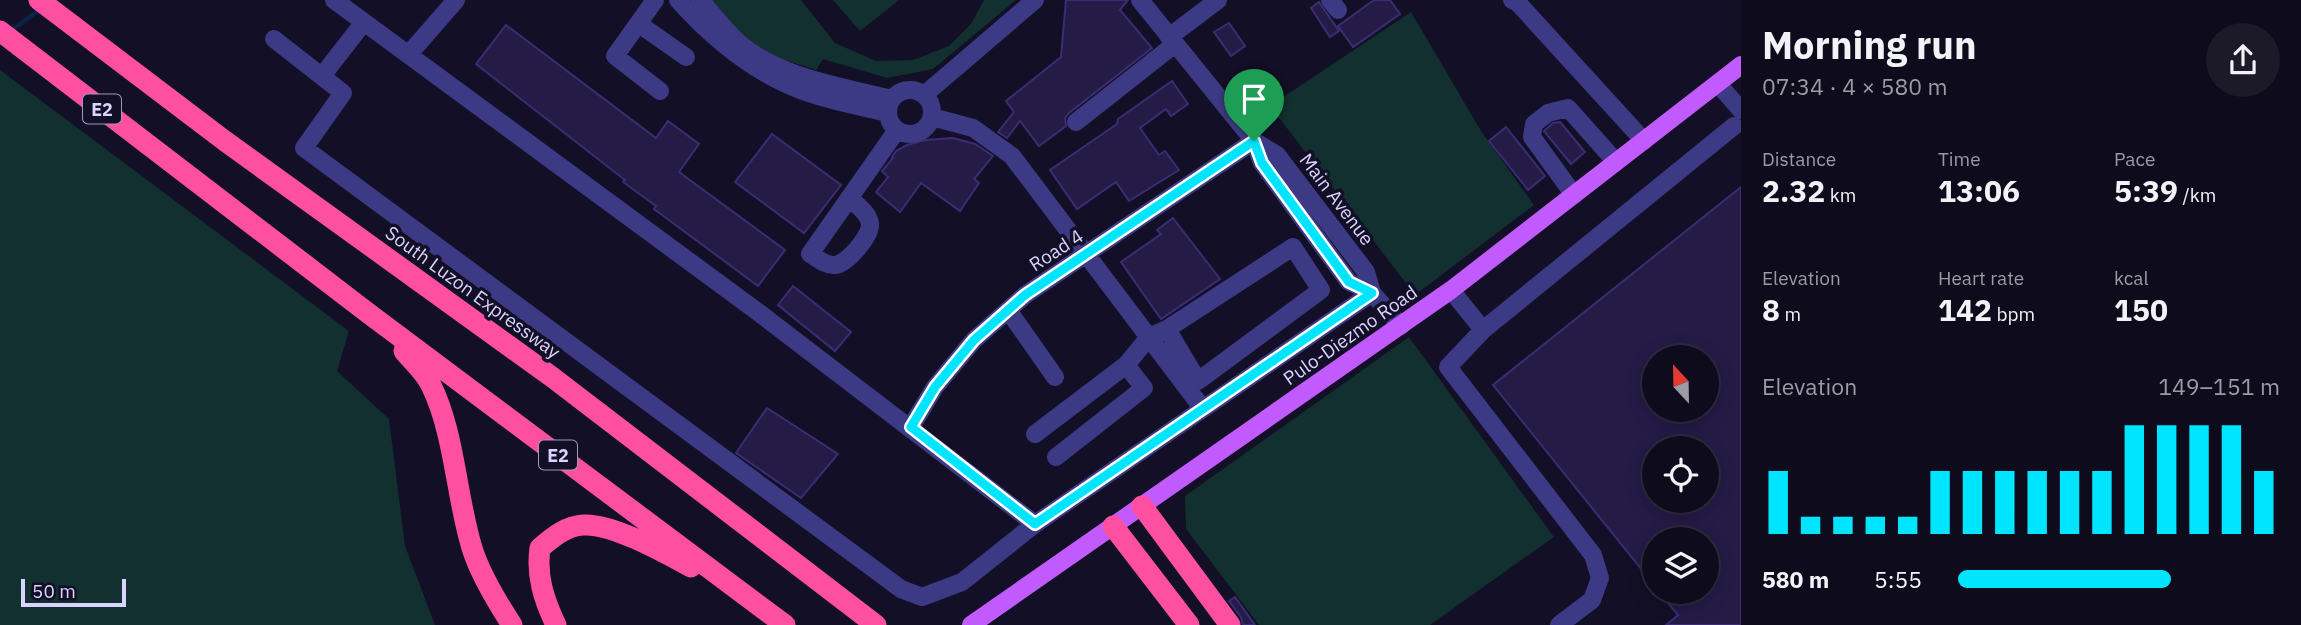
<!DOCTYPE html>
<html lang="en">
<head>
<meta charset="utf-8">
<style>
  body { margin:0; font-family:"IBM Plex Sans",sans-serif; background:#1c1929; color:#f1f3f6; height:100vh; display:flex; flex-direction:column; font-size:26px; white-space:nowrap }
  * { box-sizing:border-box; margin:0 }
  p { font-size:23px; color:#9b9ba3 }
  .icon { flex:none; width:38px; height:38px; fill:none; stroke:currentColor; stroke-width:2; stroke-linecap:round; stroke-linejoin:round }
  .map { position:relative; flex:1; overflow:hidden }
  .details { display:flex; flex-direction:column; background:#0e0b1c; width:560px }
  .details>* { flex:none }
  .needle { width:46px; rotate:338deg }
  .tools { position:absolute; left:1642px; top:345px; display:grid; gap:14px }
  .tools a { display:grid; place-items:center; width:77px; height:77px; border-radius:50%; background:#0e0b1c; box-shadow:0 4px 18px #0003,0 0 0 2px #2e2b3b; font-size:35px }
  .scale { position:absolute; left:21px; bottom:18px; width:105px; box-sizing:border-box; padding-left:7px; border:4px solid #d9d4ff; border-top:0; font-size:19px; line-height:24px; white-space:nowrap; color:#d9d4ff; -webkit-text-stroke:5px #130f26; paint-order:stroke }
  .pin { position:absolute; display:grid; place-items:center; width:60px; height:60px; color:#fff; margin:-72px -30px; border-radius:50% 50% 50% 0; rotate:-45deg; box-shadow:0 0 7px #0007 }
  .pin .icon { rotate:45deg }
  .round { display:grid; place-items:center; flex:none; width:74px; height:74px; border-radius:37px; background:#1c1929 }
  .headline { display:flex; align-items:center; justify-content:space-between; height:119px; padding:0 21px }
  h1 { font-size:38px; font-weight:700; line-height:52px }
  .metrics { display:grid; grid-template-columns:repeat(3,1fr); gap:10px; height:119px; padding:7px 21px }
  .metrics div { display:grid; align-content:center }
  .metrics b { font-size:30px; font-weight:700 }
  .metrics small { font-size:19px; font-weight:400 }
  .metrics p { font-size:19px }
  .chart { height:196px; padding:14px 21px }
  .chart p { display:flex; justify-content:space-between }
  .chart svg { width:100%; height:126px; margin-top:7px; stroke:#00e5ff; stroke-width:6 }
  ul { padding:0 21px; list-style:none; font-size:23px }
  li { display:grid; grid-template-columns:112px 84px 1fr; align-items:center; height:52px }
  li i { height:18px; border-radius:9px; background:#00e5ff }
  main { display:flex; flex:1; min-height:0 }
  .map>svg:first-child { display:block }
  .green { fill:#12302f }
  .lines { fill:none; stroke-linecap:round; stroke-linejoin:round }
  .stream { stroke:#0c2248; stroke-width:4.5 }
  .building { fill:#241b47; stroke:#3b2d73; stroke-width:2; fill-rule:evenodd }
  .minor { stroke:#3d3a85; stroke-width:18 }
  .major { stroke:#c25bff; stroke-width:18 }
  .highway { stroke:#ff4fa3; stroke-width:21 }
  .route-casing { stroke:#fff; stroke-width:14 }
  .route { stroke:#00e5ff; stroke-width:9 }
  .labels { text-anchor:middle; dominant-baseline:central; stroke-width:7; stroke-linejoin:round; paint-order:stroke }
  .shield { fill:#130f26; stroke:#9e99be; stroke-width:2 }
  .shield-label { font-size:18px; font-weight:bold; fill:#d9d4ff }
  .street-label { font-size:19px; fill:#d9d4ff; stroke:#130f26 }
</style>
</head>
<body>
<main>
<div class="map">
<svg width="1741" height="625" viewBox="0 0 1741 625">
  <rect width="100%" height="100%" fill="#130f26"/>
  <!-- green -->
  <path class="green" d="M709,0H801L835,43L876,61L913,60L949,46L971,24L984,0H1016L933,69L887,78L823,59L816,70L766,54L741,37Z
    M833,0H899L860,31Z
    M1411,12L1481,131L1534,205L1415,295L1270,106Z
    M0,70L349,331L337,371L389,419L405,546L435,625H0Z
    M1409,337L1554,537L1430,625H1259L1186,529L1185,496Z"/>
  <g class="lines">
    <!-- stream -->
    <path class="stream" d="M9,32L42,8"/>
  </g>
  <!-- building -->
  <path class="building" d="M1066,0H1128L1120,10L1152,48L1069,113L1065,118L1066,126L1039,146L1020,121L1007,138L998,132L1014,112L1006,101L1061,57Z
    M1374,0H1390L1400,14L1353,47L1338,26Z
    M1319,2L1339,31L1330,37L1311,8Z
    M1229,23L1245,46L1231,56L1214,32Z
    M506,25L656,138L668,121L699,144L679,172L785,250L758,286L654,209L656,206L623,182L625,180L476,64Z
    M1172,81L1188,104L1171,116L1166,109L1140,128L1159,155L1165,151L1179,170L1129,201L1116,182L1077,209L1050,170L1117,124L1118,119Z
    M1560,122L1585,152L1571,164L1544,131L1553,123Z
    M1506,127L1545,176L1528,190L1489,141Z
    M772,134L841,185L804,233L735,182Z
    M953,138L975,144L993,156L974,179L979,183L960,211L921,183L900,212L876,192L888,177L882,171L893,158L892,157L896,151L907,145L925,140Z
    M1741,187V625H1666L1678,615L1659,592H1706V539H1654V585L1493,385ZM1654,357H1706V410H1654ZM1654,448H1706V500H1654Z
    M1173,218L1220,279L1161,319L1121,262L1161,234L1157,230Z
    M793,286L851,332L835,351L778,305Z
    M767,408L838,454L801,498L736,453Z
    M1235,597L1255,625H1243L1241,617L1229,601Z"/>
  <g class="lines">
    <!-- minor -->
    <path class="minor" d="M334,0L758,312L1035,524L1372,293
      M655,0L615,56L660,91
      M678,0C713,39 754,73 803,91C830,101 860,106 887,113
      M700,0C713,14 725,31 740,44C781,78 841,86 891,99
      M1140,0L1254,141L1277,155L1366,272L1372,293L1401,326
      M1330,0L1338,10
      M1512,0L1518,3L1644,141
      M639,24L686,57
      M1169,37L1218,0
      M274,39L343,93L304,148L901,589L922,597L962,582L1035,524
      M409,54L456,0
      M322,76L364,22
      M1718,84L1741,110
      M888 112a22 22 0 1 1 44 0a22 22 0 1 1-44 0Z
      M924,95L1035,0
      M932,117L973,128L1012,156L1203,409
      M1076,122L1175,44
      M1254,141L1262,163L1349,282L1372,293
      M1574,195L1532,137L1534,124L1548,113L1568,108L1616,162
      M849,198C857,205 869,213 870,224C871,236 847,264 835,265C826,266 817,258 810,254L897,130
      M1451,290L1483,330
      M1008,310L1055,377
      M911,427L935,387L974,340L1025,295L1254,141
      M1035,434L1126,365
      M1056,457L1144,388L1126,365L1149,337L1167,329L1293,247L1321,290L1198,381L1167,329
      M1559,625L1592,600L1600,578L1593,555L1448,367L1483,330L1734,126"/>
    <!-- major -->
    <path class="major" d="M971,625L1451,290L1741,65"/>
    <!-- highway -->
    <path class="highway" d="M39,0L225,141L552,377L876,625
      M0,31L368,313L785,625
      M404,351C413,362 425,372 431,385C455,434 456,496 472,548C480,574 497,602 512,625
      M1142,506L1230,625
      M1113,526L1189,625
      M556,625C544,600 536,576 540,548C553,537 566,526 583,525C612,523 665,553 691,567"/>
  </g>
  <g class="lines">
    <!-- route casing -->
    <g class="route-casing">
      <path id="route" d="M1254,141L1262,163L1349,282L1372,293L1035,524L911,427L935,387L974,340L1025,295Z"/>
    </g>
    <!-- route -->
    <use href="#route" class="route"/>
  </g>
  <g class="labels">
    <!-- shield labels -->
    <g class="shield">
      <rect x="83" y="94.5" width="38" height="29" rx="5"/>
      <rect x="539" y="440.5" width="38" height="29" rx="5"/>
    </g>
    <g class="shield-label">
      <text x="102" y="109">E2</text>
      <text x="558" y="455">E2</text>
    </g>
    <!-- street labels -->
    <g class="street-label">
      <text transform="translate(1337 199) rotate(53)">Main Avenue</text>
      <text transform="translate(1056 250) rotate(-33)">Road 4</text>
      <text transform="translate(473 292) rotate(36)">South Luzon Expressway</text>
      <text transform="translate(1350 335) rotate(-35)">Pulo-Diezmo Road</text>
    </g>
  </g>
</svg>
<div class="tools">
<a><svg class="needle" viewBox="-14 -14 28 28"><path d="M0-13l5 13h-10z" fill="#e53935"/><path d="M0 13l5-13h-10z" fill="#9b9ba3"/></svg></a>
<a><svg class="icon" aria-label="locate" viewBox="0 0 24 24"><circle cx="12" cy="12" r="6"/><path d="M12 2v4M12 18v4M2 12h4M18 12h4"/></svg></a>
<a><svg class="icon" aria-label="layers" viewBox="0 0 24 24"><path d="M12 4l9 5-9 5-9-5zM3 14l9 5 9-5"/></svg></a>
</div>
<div class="scale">50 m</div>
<div class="pin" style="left:1254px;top:141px;background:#1e9e55"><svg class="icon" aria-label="arrive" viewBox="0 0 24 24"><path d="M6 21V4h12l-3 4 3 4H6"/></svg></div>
</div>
<section class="details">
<div class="headline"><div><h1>Morning run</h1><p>07:34 · 4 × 580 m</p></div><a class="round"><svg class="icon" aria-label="share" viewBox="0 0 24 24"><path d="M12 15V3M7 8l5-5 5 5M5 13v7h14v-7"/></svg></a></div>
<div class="metrics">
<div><p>Distance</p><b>2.32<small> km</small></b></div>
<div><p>Time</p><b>13:06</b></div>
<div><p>Pace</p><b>5:39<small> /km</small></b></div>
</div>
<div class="metrics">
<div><p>Elevation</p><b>8<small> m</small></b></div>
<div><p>Heart rate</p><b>142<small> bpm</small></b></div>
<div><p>kcal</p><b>150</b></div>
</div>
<div class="chart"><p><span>Elevation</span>149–151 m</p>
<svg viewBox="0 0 160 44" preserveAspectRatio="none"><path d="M5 44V22M15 44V38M25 44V38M35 44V38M45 44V38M55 44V22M65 44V22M75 44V22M85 44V22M95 44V22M105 44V22M115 44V6M125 44V6M135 44V6M145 44V6M155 44V22"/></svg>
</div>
<ul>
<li><b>580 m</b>5:55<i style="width:66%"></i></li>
</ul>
</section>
</main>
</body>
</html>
